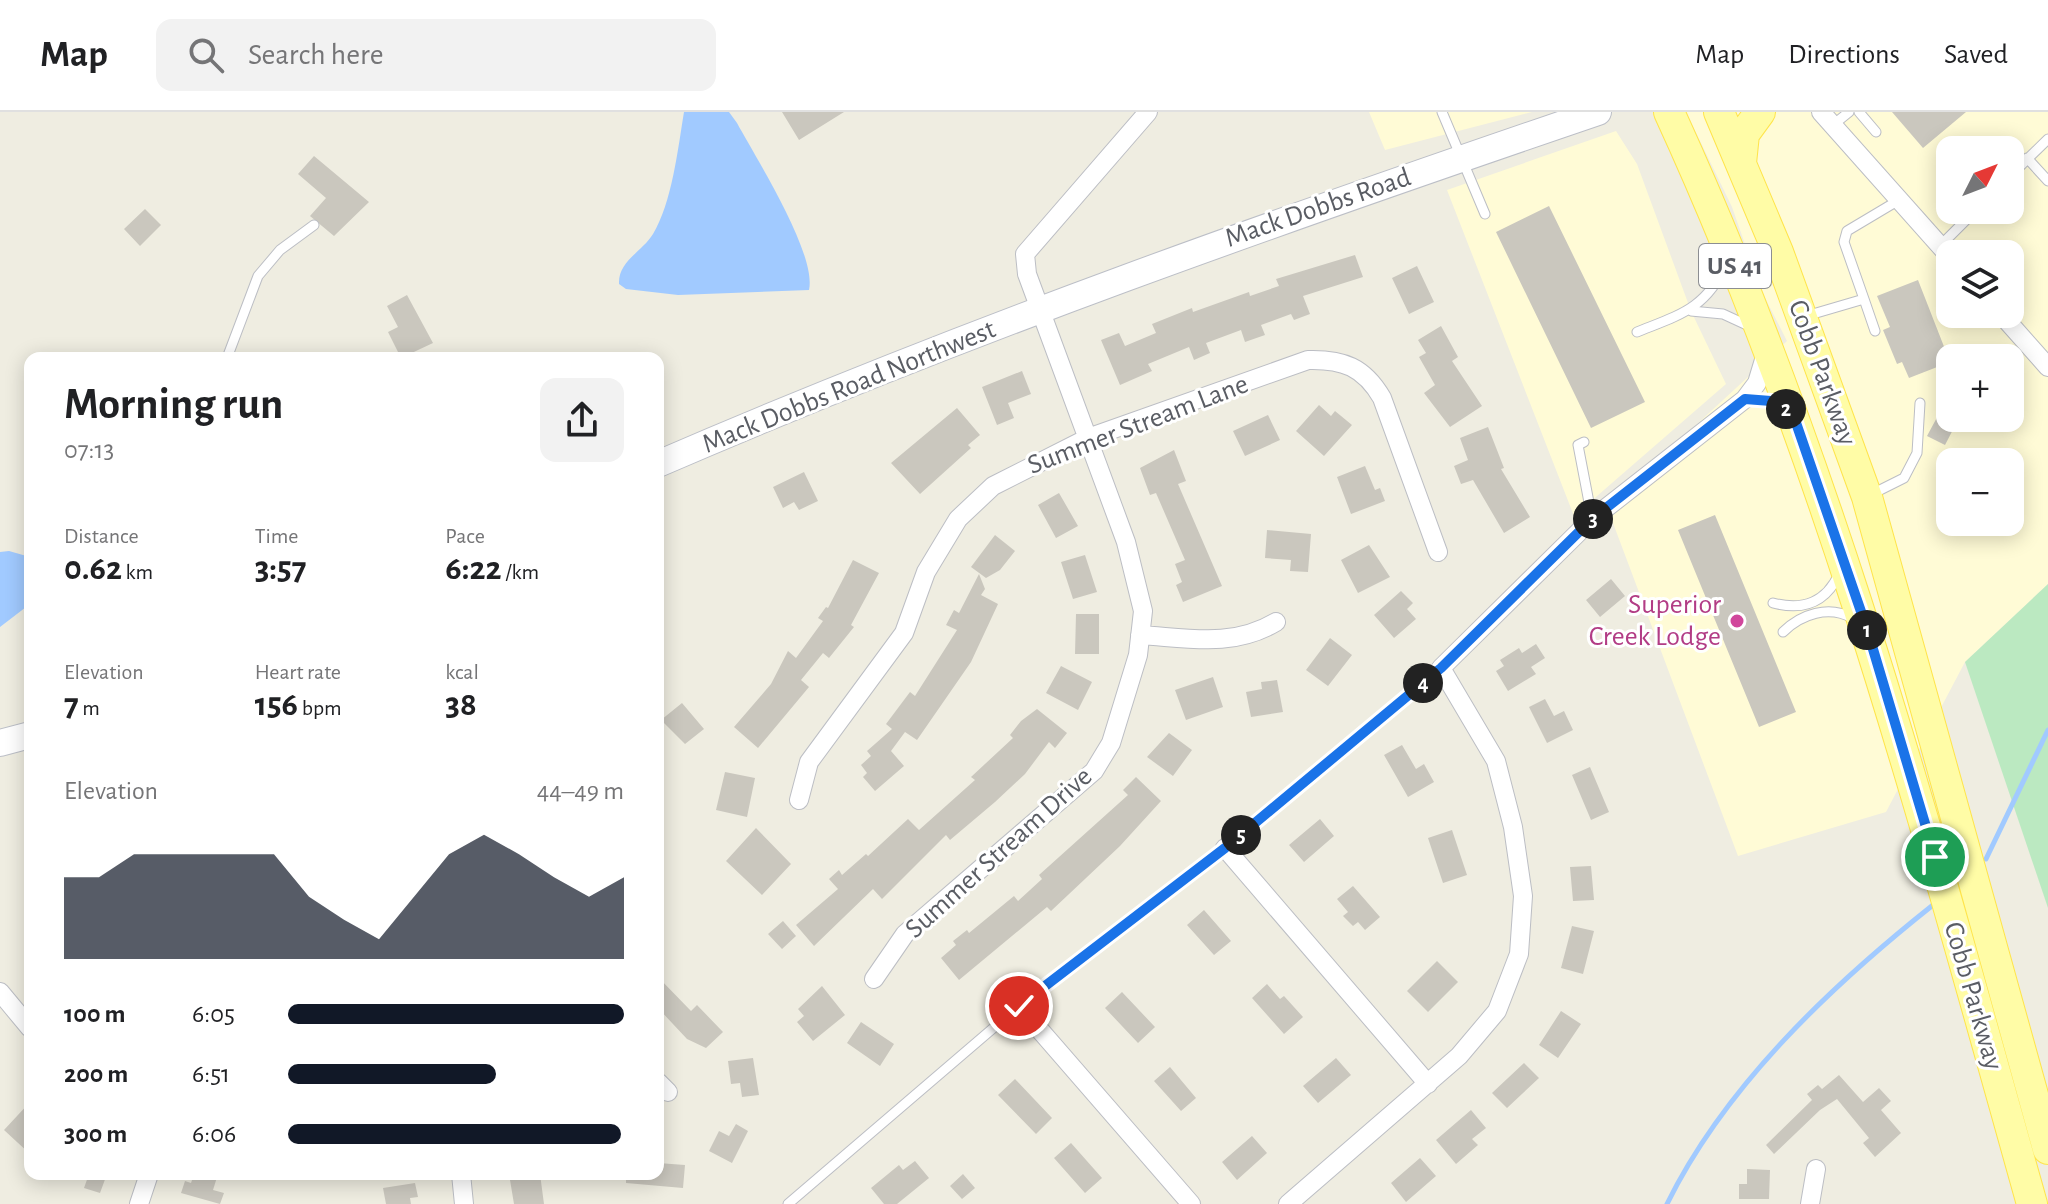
<!DOCTYPE html>
<html lang="en">
<head>
<meta charset="utf-8">
<style>
  body { margin:0; font-family:"Alegreya Sans",sans-serif; background:#f2f2f2; color:#202124; height:100vh; display:flex; flex-direction:column; font-size:30px; white-space:nowrap }
  * { box-sizing:border-box; margin:0 }
  p { font-size:26px; color:#757577 }
  .icon { flex:none; width:44px; height:44px; fill:none; stroke:currentColor; stroke-width:2; stroke-linecap:round; stroke-linejoin:round }
  .map { position:relative; flex:1; overflow:hidden }
  .sheet { position:absolute; left:24px; top:240px; width:640px; height:828px; display:flex; flex-direction:column; background:#fff; border-radius:16px; box-shadow:0 4px 20px #0003 }
  .sheet>* { flex:none }
  .needle { width:52px; rotate:48deg }
  .buttons { position:absolute; left:1936px; top:24px; display:grid; gap:16px }
  .buttons a { display:grid; place-items:center; width:88px; height:88px; border-radius:16px; background:#fff; box-shadow:0 4px 20px #0003; font-size:40px }
  .pin { position:absolute; display:grid; place-items:center; width:68px; height:68px; color:#fff; margin:-34px; border:4px solid #fff; border-radius:50%; box-shadow:0 2px 8px #0007 }
  .km { position:absolute; width:40px; height:40px; margin:-20px; border-radius:50%; background:#222; color:#fff; font-size:22px; line-height:40px; text-align:center }
  .round { display:grid; place-items:center; flex:none; width:84px; height:84px; border-radius:16px; background:#f2f2f2 }
  .overview { display:flex; align-items:center; justify-content:space-between; height:136px; padding:0 40px }
  h1 { font-size:44px; font-weight:700; line-height:60px }
  .stats { display:grid; grid-template-columns:repeat(3,1fr); gap:12px; height:136px; padding:8px 40px }
  .stats div { display:grid; align-content:center }
  .stats b { font-size:34px; font-weight:700 }
  .stats small { font-size:22px; font-weight:400 }
  .stats p { font-size:22px }
  .chart { height:224px; padding:16px 40px }
  .chart p { display:flex; justify-content:space-between }
  .chart svg { width:100%; height:144px; margin-top:8px; fill:#111827; opacity:.7 }
  ul { padding:0 40px; list-style:none; font-size:26px }
  li { display:grid; grid-template-columns:128px 96px 1fr; align-items:center; height:60px }
  li i { height:20px; border-radius:10px; background:#111827 }
  header { display:flex; align-items:center; gap:48px; box-sizing:border-box; height:112px; padding:0 40px; background:#fff; border-bottom:2px solid #e0e0e0 }
  header strong { font-size:38px }
  nav { display:flex; gap:44px; margin-inline-start:auto; font-size:28px }
  .search { width:560px; height:72px; background:#f2f2f2; display:flex; align-items:center; gap:20px; box-sizing:border-box; padding:0 28px; border-radius:16px; color:#757577; font-size:30px }
  .map>svg:first-child { display:block }
  .commercial { fill:#fffbd6; fill-rule:evenodd }
  .green { fill:#bbe9c1 }
  .water { fill:#a1caff }
  .lines { fill:none; stroke-linecap:round; stroke-linejoin:round }
  .stream { stroke:#a1caff; stroke-width:5 }
  .building { fill:#cac7be }
  .lane-casing { stroke:#bcbec4; stroke-width:11 }
  .street-casing { stroke:#bcbec4; stroke-width:20 }
  .secondary-casing { stroke:#bcbfc7; stroke-width:28 }
  .primary-casing { stroke:#ffe44a; stroke-width:32 }
  .lane { stroke:#fff; stroke-width:9 }
  .street { stroke:#fff; stroke-width:18 }
  .secondary { stroke:#fff; stroke-width:26 }
  .primary { stroke:#fffca6; stroke-width:30 }
  .route-casing { stroke:#fff; stroke-width:16 }
  .route { stroke:#1a73e8; stroke-width:10 }
  .hotel-dot { fill:#d1479c; stroke:#fff; stroke-width:3 }
  .labels { text-anchor:middle; dominant-baseline:central; stroke-width:6; stroke-linejoin:round; paint-order:stroke }
  .shield { fill:#fff; stroke:#8c8e92; stroke-width:2 }
  .shield-label { font-size:26px; font-weight:bold; fill:#5a5d64 }
  .street-label { font-size:28px; fill:#5a5d64; stroke:#fff }
  .hotel-label { font-size:28px; fill:#b23c85; stroke:#fff; text-anchor:end }
</style>
</head>
<body>
<header>
<strong>Map</strong>
<div class="search"><svg class="icon" aria-label="search" viewBox="0 0 24 24"><circle cx="10" cy="10" r="6"/><path d="M15 15l6 6"/></svg>Search here</div>
<nav><a>Map</a><a>Directions</a><a>Saved</a></nav>
</header>
<div class="map">
<svg width="2048" height="1092" viewBox="0 0 2048 1092">
  <rect width="100%" height="100%" fill="#efede1"/>
  <!-- commercial -->
  <path class="commercial" d="M1369,0H1532L1385,38Z
    M1686,0H2048V472L1965,550L1886,700L1738,744L1607,395L1787,229L1761,178L1732,95ZM1950,38H2010V98H1950ZM1950,142H2010V202H1950ZM1950,246H2010V306H1950ZM1950,350H2010V410H1950Z
    M1616,19L1637,52L1691,199L1726,272L1574,404L1447,78Z"/>
  <!-- green -->
  <path class="green" d="M2048,472V796L1965,550Z"/>
  <!-- water -->
  <path class="water" d="M684,0H729L737,11C756,46 817,142 809,178L678,183L626,177L619,172C618,149 642,140 653,122C672,91 678,36 684,0Z
    M9,439L30,445V492L0,515V440Z"/>
  <g class="lines">
    <!-- stream -->
    <path class="stream" d="M1986,747L2048,618
      M1667,1092C1725,974 1831,874 1933,793"/>
  </g>
  <!-- building -->
  <path class="building" d="M782,0H844L799,28Z
    M1892,0H1966L1923,36Z
    M314,44L369,90L334,124L310,104L326,86L298,62Z
    M1549,94L1645,290L1591,316L1496,120Z
    M145,97L161,113L140,134L124,117Z
    M1355,143L1363,165L1303,184L1310,202L1294,208L1291,202L1261,213L1265,223L1245,230L1241,218L1206,231L1210,241L1194,248L1189,235L1148,252L1152,259L1120,273L1101,228L1119,221L1125,234L1156,221L1152,212L1192,196L1193,200L1249,180L1250,184L1279,174L1276,167Z
    M1417,154L1434,190L1409,202L1392,166Z
    M1918,168L1950,250L1909,266L1902,250L1897,252L1883,218L1890,215L1877,184Z
    M407,183L433,231L401,246L388,220L398,215L387,194Z
    M1441,214L1458,245L1452,249L1482,294L1450,315L1424,281L1435,273L1419,245L1426,241L1418,228Z
    M1022,259L1031,282L1008,291L1014,306L997,313L982,275Z
    M1319,293L1331,304L1335,299L1352,313L1324,344L1296,319Z
    M957,296L980,323L968,333L971,336L920,382L891,351Z
    M1941,298L1950,302V306H1959L1945,333L1927,324Z
    M1268,303L1280,328L1245,344L1233,319Z
    M1488,315L1504,356L1501,357L1530,405L1504,421L1473,368L1461,372L1454,354L1468,348L1460,326Z
    M1174,338L1186,369L1178,372L1222,474L1183,490L1176,473L1182,470L1175,452L1185,448L1156,381L1150,383L1140,356Z
    M1365,354L1375,378L1380,376L1385,389L1351,402L1337,365Z
    M804,360L818,389L799,398L794,390L783,396L773,375Z
    M1059,381L1078,414L1056,426L1038,393Z
    M1715,403L1796,600L1759,615L1678,418Z
    M1267,418L1311,422L1308,460L1290,459L1291,448L1265,446Z
    M995,423L1015,439L1000,458L986,466L971,455Z
    M1369,433L1390,465L1358,481L1341,448Z
    M1085,443L1097,480L1073,487L1061,450Z
    M853,448L879,461L851,513L854,515L829,546L823,541L801,568L809,575L758,636L734,615L771,572L788,539L796,546L823,509L818,506L826,495L828,496Z
    M979,462L985,477L981,483L998,492L971,550L917,628L905,620L891,639L904,654L875,679L863,665L867,661L861,653L871,644L867,639L892,617L886,612L910,580L915,584L957,518L946,513L954,498L959,501Z
    M1611,467L1625,484L1600,505L1586,488Z
    M1401,479L1413,491L1407,497L1416,507L1394,526L1374,503Z
    M1076,502H1099V542H1075Z
    M1330,526L1352,543L1328,574L1306,558Z
    M1536,532L1545,546L1531,555L1536,562L1508,579L1496,559L1504,554L1500,548L1519,536L1522,541Z
    M1061,554L1092,570L1078,598L1046,581Z
    M1213,565L1223,595L1186,608L1175,578Z
    M1277,568L1283,600L1251,605L1246,580L1262,577L1261,570Z
    M1545,587L1554,604L1564,599L1573,618L1547,631L1529,595Z
    M682,591L704,617L685,632L661,608Z
    M1037,597L1067,621L1055,636L1049,630L1025,662L995,690L950,728L946,723L882,787L873,777L814,834L796,813L838,777L829,767L839,758L842,763L866,742L868,744L908,707L919,718L975,668L971,665L1013,626L1010,623L1021,609Z
    M1169,621L1192,638L1173,664L1147,645Z
    M1402,633L1416,657L1424,652L1434,670L1408,685L1384,643Z
    M1590,655L1609,700L1591,708L1572,663Z
    M725,660L755,666L747,705L716,698Z
    M1136,665L1161,689L1120,734L1051,799L1047,795L959,868L941,846L956,833L953,829L967,818L969,821L1014,784L1018,789L1042,767L1039,763L1128,683L1123,678Z
    M1320,707L1334,724L1304,750L1289,733Z
    M756,716L791,752L762,783L726,749Z
    M1452,718L1467,763L1443,771L1428,726Z
    M1591,754L1594,788L1573,789L1570,755Z
    M1353,774L1380,805L1365,818L1358,810L1353,814L1343,804L1348,800L1337,787Z
    M1204,798L1231,829L1214,843L1187,813Z
    M783,809L796,824L782,837L768,822Z
    M1572,814L1594,819L1583,862L1561,856Z
    M1437,849L1458,870L1428,900L1407,879Z
    M658,865L691,899L697,893L723,920L706,936L687,927L658,896Z
    M1267,872L1280,887L1284,884L1303,905L1284,922L1252,886Z
    M822,874L845,903L813,929L797,910L804,904L798,897Z
    M1122,880L1155,915L1138,931L1105,896Z
    M1561,899L1581,912L1558,946L1539,933Z
    M861,910L894,932L880,954L847,931Z
    M753,946L759,983L742,985L740,971L731,972L728,949Z
    M1336,946L1351,963L1318,991L1303,974Z
    M1524,951L1539,966L1507,996L1492,981Z
    M1170,955L1196,986L1181,999L1154,969Z
    M1839,963L1863,990L1879,976L1891,989L1881,998L1901,1021L1875,1045L1863,1031L1869,1026L1837,987L1820,998L1774,1042L1766,1033L1812,988L1807,982L1818,973L1822,977Z
    M1015,967L1052,1006L1036,1022L998,983Z
    M30,990V1042L4,1018Z
    M1471,998L1486,1016L1472,1027L1478,1033L1456,1052L1436,1028Z
    M736,1012L748,1019L732,1051L709,1039L719,1019L729,1024Z
    M1252,1024L1267,1041L1237,1068L1222,1050Z
    M1071,1031L1102,1066L1085,1081L1054,1046Z
    M1420,1046L1436,1064L1406,1090L1391,1071Z
    M915,1049L929,1066L897,1092H884L871,1076L899,1053L903,1058Z
    M658,1051L685,1053L683,1076L626,1071V1062H658Z
    M1747,1057L1770,1058L1769,1087H1739V1072H1747Z
    M89,1062H107L100,1081L84,1076Z
    M194,1062H218L213,1078L224,1081L220,1092L181,1081L185,1069L191,1071Z
    M509,1062H540L544,1092H514Z
    M963,1062L975,1076L962,1087L950,1074Z
    M415,1071L418,1085L410,1086L411,1092H386L383,1076Z"/>
  <g class="lines">
    <!-- lane casing -->
    <g class="lane-casing">
      <path id="lane" d="M1442,0L1485,102
        M1859,0L1876,20
        M1833,13L1849,0
        M2027,46L2048,69
        M2010,64L2048,27
        M1940,134L1976,98
        M1864,187L1875,219
        M1691,199L1723,202L1749,214
        M1806,204L1864,187L1844,130L1847,119L1899,88
        M1637,220C1679,203 1706,197 1726,152
        M227,246L258,164L280,138L314,113
        M1584,330L1578,333L1592,406
        M1870,383L1904,366L1917,341L1920,291
        M1773,491C1804,499 1826,490 1839,462
        M1783,520C1801,502 1829,493 1852,506
        M788,1092L1019,894L1225,736L1441,556"/>
    </g>
    <!-- street casing -->
    <g class="street-casing">
      <path id="street" d="M1821,0L1950,145
        M2001,202L2048,255
        M1140,523C1189,526 1232,536 1276,510
        M799,688L809,650L904,521L926,460L958,407L993,374L1088,326L1308,248C1343,247 1364,255 1382,286L1438,440
        M1225,736L1428,972
        M874,867L905,822L1094,659L1111,631L1138,543L1143,499L1126,430L1027,162L1025,142L1148,0
        M0,880L30,916
        M1019,894L1191,1092
        M658,970L668,980
        M461,1062L464,1092
        M139,1092L149,1062
        M1288,1092L1459,944L1497,899L1519,842L1523,784L1513,715L1496,649L1441,556L1592,407L1745,287L1757,271L1767,238
        M1810,1092L1816,1057"/>
    </g>
    <!-- secondary casing -->
    <g class="secondary-casing">
      <path id="secondary" d="M658,352C965,219 1281,108 1598,0
        M0,631L30,623"/>
    </g>
    <!-- primary casing -->
    <g class="primary-casing">
      <path id="primary" d="M1669,0C1830,350 1928,722 2032,1092
        M1719,0L1778,140L1867,385L2048,1037
        M1741,51L1744,22L1760,0"/>
    </g>
    <!-- lane -->
    <use href="#lane" class="lane"/>
    <!-- street -->
    <use href="#street" class="street"/>
    <!-- secondary -->
    <use href="#secondary" class="secondary"/>
    <!-- primary -->
    <use href="#primary" class="primary"/>
  </g>
  <g class="lines">
    <!-- route casing -->
    <g class="route-casing">
      <path id="route" d="M1019,894L1225,736L1441,556L1592,407L1745,287L1771,289L1793,302L1867,517L1935,745"/>
    </g>
    <!-- route -->
    <use href="#route" class="route"/>
  </g>
  <!-- markers -->
  <circle class="hotel-dot" cx="1737" cy="509" r="8"/>
  <g class="labels">
    <!-- shield labels -->
    <rect class="shield" x="1699" y="132" width="72" height="44" rx="6"/>
    <g class="shield-label">
      <text x="1735" y="154">US 41</text>
    </g>
    <!-- street labels -->
    <g class="street-label">
      <text transform="translate(1318 96) rotate(-19)">Mack Dobbs Road</text>
      <text transform="translate(1822 261) rotate(70)">Cobb Parkway</text>
      <text transform="translate(849 275) rotate(-22)">Mack Dobbs Road Northwest</text>
      <text transform="translate(1138 313) rotate(-21)">Summer Stream Lane</text>
      <text transform="translate(999 741) rotate(-42)">Summer Stream Drive</text>
      <text transform="translate(1973 884) rotate(74)">Cobb Parkway</text>
    </g>
    <!-- hotel labels -->
    <g class="hotel-label">
      <text x="1721" y="493">Superior<tspan x="1721" dy="32">Creek Lodge</tspan></text>
    </g>
  </g>
</svg>
<div class="buttons">
<a><svg class="needle" viewBox="-14 -14 28 28"><path d="M0-13l5 13h-10z" fill="#e53935"/><path d="M0 13l5-13h-10z" fill="#757577"/></svg></a>
<a><svg class="icon" aria-label="layers" viewBox="0 0 24 24"><path d="M12 4l9 5-9 5-9-5zM3 14l9 5 9-5"/></svg></a>
<a>+</a>
<a>−</a>
</div>
<div class="pin" style="left:1935px;top:745px;background:#1e9e55"><svg class="icon" aria-label="arrive" viewBox="0 0 24 24"><path d="M6 21V4h12l-3 4 3 4H6"/></svg></div>
<div class="pin" style="left:1019px;top:894px;background:#d93025"><svg class="icon" aria-label="check" viewBox="0 0 24 24"><path d="M5 12l5 5 9-10"/></svg></div>
<b class="km" style="left:1867px;top:518px">1</b>
<b class="km" style="left:1786px;top:297px">2</b>
<b class="km" style="left:1593px;top:407px">3</b>
<b class="km" style="left:1423px;top:571px">4</b>
<b class="km" style="left:1241px;top:723px">5</b>
<section class="sheet">
<div class="overview"><div><h1>Morning run</h1><p>07:13</p></div><a class="round"><svg class="icon" aria-label="share" viewBox="0 0 24 24"><path d="M12 15V3M7 8l5-5 5 5M5 13v7h14v-7"/></svg></a></div>
<div class="stats">
<div><p>Distance</p><b>0.62<small> km</small></b></div>
<div><p>Time</p><b>3:57</b></div>
<div><p>Pace</p><b>6:22<small> /km</small></b></div>
</div>
<div class="stats">
<div><p>Elevation</p><b>7<small> m</small></b></div>
<div><p>Heart rate</p><b>156<small> bpm</small></b></div>
<div><p>kcal</p><b>38</b></div>
</div>
<div class="chart"><p><span>Elevation</span>44–49 m</p>
<svg viewBox="0 0 160 44" preserveAspectRatio="none"><path d="M0 44V19L10 19L20 12L30 12L40 12L50 12L60 12L70 25L80 32L90 38L100 25L110 12L120 6L130 12L140 19L150 25L160 19V44z"/></svg>
</div>
<ul>
<li><b>100 m</b>6:05<i style="width:100%"></i></li>
<li><b>200 m</b>6:51<i style="width:62%"></i></li>
<li><b>300 m</b>6:06<i style="width:99%"></i></li>
</ul>
</section>
</div>
</body>
</html>
